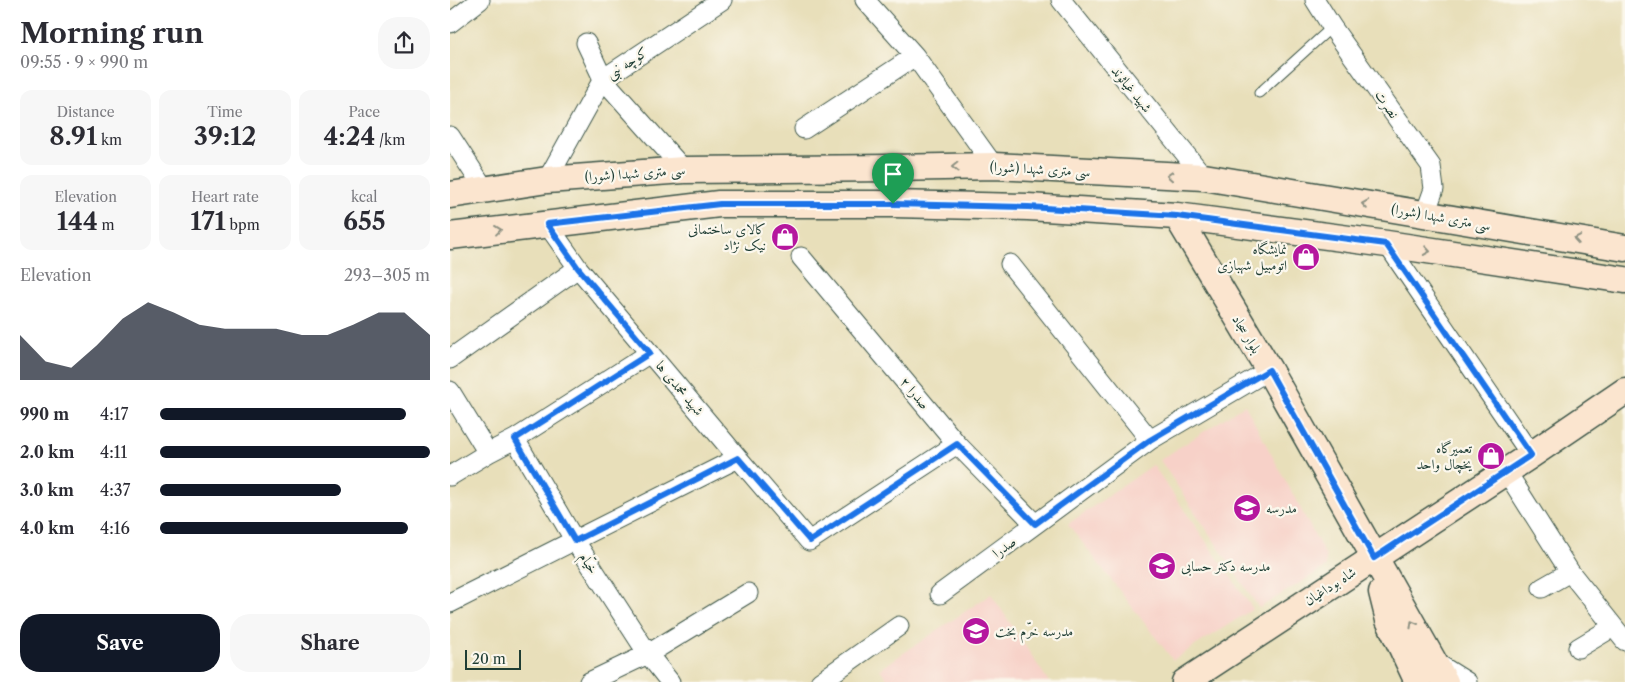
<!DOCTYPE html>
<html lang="en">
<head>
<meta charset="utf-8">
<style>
  body { margin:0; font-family:"Libre Caslon Text",Amiri,serif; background:#f7f7f7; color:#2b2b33; height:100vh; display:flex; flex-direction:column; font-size:19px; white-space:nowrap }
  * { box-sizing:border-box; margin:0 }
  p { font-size:16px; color:#7c7c81 }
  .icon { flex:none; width:28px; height:28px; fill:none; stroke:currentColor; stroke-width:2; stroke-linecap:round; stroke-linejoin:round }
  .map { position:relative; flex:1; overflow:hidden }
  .details { display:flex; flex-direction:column; background:#fff; width:450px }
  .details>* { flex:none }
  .scale { position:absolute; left:15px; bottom:12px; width:56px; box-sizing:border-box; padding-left:5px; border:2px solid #1f3d34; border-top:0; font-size:14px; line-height:18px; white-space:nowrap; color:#1f3d34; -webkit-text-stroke:4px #fbf7ec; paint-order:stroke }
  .pin { position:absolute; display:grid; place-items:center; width:42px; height:42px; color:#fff; margin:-51px -21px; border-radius:50% 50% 50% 0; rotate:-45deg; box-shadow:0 0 5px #0007 }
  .pin .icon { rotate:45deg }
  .round { display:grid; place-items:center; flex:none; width:52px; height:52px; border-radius:20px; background:#f7f7f7 }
  .summary { display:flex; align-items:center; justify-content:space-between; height:85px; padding:0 20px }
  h1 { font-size:28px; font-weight:800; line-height:38px }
  .figures { display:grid; grid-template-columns:repeat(3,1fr); gap:8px; height:85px; padding:5px 20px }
  .figures div { display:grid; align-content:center; border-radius:12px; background:#f7f7f7; text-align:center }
  .figures b { font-size:25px; font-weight:800 }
  .figures small { font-size:14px; font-weight:400 }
  .figures p { font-size:14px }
  .chart { height:140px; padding:10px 20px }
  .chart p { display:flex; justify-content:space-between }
  .chart svg { width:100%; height:90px; margin-top:5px; fill:#111827; opacity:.7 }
  .primary-button { display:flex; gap:10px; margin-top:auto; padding:10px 20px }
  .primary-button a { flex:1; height:58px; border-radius:20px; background:#111827; color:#fff; font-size:20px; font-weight:800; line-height:58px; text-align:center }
  .primary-button a+a { background:#f7f7f7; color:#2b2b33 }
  ul { padding:0 20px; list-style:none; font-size:16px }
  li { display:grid; grid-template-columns:80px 60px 1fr; align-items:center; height:38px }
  li i { height:12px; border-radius:6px; background:#111827 }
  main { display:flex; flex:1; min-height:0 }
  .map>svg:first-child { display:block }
  .built { fill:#f7d1c8 }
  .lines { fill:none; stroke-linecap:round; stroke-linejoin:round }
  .service-casing { stroke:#3d5548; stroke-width:11 }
  .minor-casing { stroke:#3d5548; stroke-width:21 }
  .secondary-casing { stroke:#3d5548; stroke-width:29 }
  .service { stroke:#fff; stroke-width:9 }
  .minor { stroke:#fff; stroke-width:19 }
  .secondary { stroke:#fbe5cf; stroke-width:26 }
  .oneway { stroke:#8d9182 }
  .route-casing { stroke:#fff; stroke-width:10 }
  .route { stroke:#1a73e8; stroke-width:6 }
  .labels { text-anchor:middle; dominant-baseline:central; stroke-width:4.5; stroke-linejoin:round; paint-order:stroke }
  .street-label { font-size:14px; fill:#1f3d34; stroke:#fbf7ec }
  .poi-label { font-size:14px; fill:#1f3d34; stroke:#fbf7ec; text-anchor:end }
</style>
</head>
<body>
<main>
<section class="details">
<div class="summary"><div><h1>Morning run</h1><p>09:55 · 9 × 990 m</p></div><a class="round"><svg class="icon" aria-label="share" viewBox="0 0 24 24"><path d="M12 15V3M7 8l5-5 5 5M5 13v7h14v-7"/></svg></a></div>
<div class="figures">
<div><p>Distance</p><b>8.91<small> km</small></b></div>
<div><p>Time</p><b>39:12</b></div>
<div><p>Pace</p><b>4:24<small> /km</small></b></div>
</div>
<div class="figures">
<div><p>Elevation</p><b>144<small> m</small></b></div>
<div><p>Heart rate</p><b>171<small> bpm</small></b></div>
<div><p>kcal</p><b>655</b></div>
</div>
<div class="chart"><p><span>Elevation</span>293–305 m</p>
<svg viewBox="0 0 160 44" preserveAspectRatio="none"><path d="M0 44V22L10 35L20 38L30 27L40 14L50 6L60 11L70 17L80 19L90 19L100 19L110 22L120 22L130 17L140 11L150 11L160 22V44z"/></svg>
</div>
<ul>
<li><b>990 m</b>4:17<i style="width:91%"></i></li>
<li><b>2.0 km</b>4:11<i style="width:100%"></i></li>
<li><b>3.0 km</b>4:37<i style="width:67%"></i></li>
<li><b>4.0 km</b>4:16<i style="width:92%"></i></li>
</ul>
<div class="primary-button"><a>Save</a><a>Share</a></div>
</section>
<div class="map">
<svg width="1175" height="682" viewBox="0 0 1175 682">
  <rect width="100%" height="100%" fill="#fbf7ec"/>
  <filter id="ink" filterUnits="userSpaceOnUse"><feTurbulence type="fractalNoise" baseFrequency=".02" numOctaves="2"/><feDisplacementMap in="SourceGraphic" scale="10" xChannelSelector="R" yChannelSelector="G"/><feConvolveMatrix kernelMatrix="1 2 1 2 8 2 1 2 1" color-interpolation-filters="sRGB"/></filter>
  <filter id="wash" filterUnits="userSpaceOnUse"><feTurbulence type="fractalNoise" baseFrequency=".0096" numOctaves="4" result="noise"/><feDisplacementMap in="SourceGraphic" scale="20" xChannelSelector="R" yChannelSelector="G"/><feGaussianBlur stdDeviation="1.12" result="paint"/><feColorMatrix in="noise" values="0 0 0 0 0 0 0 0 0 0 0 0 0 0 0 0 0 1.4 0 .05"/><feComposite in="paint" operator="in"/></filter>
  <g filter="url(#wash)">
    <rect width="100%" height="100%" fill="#e8dfba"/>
    <!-- built -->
    <path class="built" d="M795,405L876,556V567L809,608L710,460Z
      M703,465L803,609L723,660L618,524Z
      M541,594L599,682H439L430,669Z"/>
  </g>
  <g filter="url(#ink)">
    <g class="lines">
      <!-- service casing -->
      <g class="service-casing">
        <path id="service" d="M809,93L882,27"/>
      </g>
      <!-- minor casing -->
      <g class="minor-casing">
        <path id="minor" d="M415,0L465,56L544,166
          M611,0L754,177
          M865,0L882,27L981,166L984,189L975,214
          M0,23L30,0
          M136,43L153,79L234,170
          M354,129L465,56
          M0,136L35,190
          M97,180L153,79L272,0
          M97,224L128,268L288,458L359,541L507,444
          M937,244L1081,455
          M351,257L507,444L585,524
          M560,264L700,440
          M0,359L128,268
          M0,391L38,453
          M65,439L125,541L198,654L220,682
          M1056,471L1120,572L1175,641
          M0,476L38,453L65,439L200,353
          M1092,588L1120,572
          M490,594L700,440L819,370
          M0,603L288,458
          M1128,648L1163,627
          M985,662L1017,682
          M139,682L198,654L298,593
          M370,682L449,626"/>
      </g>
      <!-- secondary casing -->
      <g class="secondary-casing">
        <path id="secondary" d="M0,195L97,180L234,170L442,168L544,166L754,177L1175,248
          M727,216L819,370L995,682
          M0,236L269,204H443L578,207L727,216L937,244L1175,280
          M932,592L939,620L968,682
          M735,682L1081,455L1175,391"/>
      </g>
      <!-- service -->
      <use href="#service" class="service"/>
      <!-- minor -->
      <use href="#minor" class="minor"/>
      <!-- secondary -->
      <use href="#secondary" class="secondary"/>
    </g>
    <!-- one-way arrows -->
    <defs><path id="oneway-chevron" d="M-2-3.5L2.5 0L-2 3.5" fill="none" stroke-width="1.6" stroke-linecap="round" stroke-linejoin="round" transform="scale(1.25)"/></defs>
    <g class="oneway">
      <use href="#oneway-chevron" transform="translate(505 167) rotate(179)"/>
      <use href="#oneway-chevron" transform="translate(720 176) rotate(-177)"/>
      <use href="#oneway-chevron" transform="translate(915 204) rotate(-171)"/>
      <use href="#oneway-chevron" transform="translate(48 230) rotate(-7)"/>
      <use href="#oneway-chevron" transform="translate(1127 239) rotate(-170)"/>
      <use href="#oneway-chevron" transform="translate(977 251) rotate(9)"/>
      <use href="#oneway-chevron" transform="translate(963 624) rotate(-120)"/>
    </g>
  </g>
  <g class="lines" filter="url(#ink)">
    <!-- route casing -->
    <g class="route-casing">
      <path id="route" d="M270,204H443L578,207L727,216L936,244L1081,455L924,558L819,370L700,440L585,524L507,444L360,541L288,458L125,541L65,439L200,353L128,268L97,224Z"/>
    </g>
    <!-- route -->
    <use href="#route" class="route"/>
  </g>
  <!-- icons -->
  <defs>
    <g id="shop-disc" transform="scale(1.4375)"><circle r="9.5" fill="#b5179e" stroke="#fbf7ec"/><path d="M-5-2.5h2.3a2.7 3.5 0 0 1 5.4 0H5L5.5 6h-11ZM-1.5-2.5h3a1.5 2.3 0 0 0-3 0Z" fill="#fff"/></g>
    <g id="school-disc" transform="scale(1.4375)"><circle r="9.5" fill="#b5179e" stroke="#fbf7ec"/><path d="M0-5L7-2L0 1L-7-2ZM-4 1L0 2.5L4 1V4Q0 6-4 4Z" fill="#fff"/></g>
  </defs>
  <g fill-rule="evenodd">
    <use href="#shop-disc" x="335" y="237"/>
    <use href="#shop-disc" x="856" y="257"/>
    <use href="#shop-disc" x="1041" y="456"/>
    <use href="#school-disc" x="797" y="508"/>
    <use href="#school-disc" x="712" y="566"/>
    <use href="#school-disc" x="526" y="631"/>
  </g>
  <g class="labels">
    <!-- street labels -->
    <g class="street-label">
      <text transform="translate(177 63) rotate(-34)">کوچه نبی</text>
      <text transform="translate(682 89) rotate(51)">شهید غیاثوند</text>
      <text transform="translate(937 104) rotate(55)">نصرت</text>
      <text transform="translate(590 169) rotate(3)">سی متری شهدا (شورا)</text>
      <text transform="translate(185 173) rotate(-4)">سی متری شهدا (شورا)</text>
      <text transform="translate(991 217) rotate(10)">سی متری شهدا (شورا)</text>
      <text transform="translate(797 334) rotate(59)">بلوار سجاد</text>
      <text transform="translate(230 388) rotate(50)">شهید محمدی ها</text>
      <text transform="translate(465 393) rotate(50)">صدرا ۲</text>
      <text transform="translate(554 547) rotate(-37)">صدرا</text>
      <text transform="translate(139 563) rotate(57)">خیّام</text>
      <text transform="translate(880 586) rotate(-33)">شاه بوداغیان</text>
    </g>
    <!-- poi labels -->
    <g class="poi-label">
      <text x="316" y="229">کالای ساختمانی<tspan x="316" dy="16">نیک نژاد</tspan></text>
      <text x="837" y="249">نمایشگاه<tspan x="837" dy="16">اتومبیل شهبازی</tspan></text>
      <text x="1022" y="448">تعمیرگاه<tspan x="1022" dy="16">یخچال واحد</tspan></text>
      <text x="816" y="508" text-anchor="start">مدرسه</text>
      <text x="731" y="566" text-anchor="start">مدرسه دکتر حسابی</text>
      <text x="545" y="631" text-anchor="start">مدرسه خرّم بخت</text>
    </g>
  </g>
</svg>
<div class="scale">20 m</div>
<div class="pin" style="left:443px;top:204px;background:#1e9e55"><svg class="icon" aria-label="arrive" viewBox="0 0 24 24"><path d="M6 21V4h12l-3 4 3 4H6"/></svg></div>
</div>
</main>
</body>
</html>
